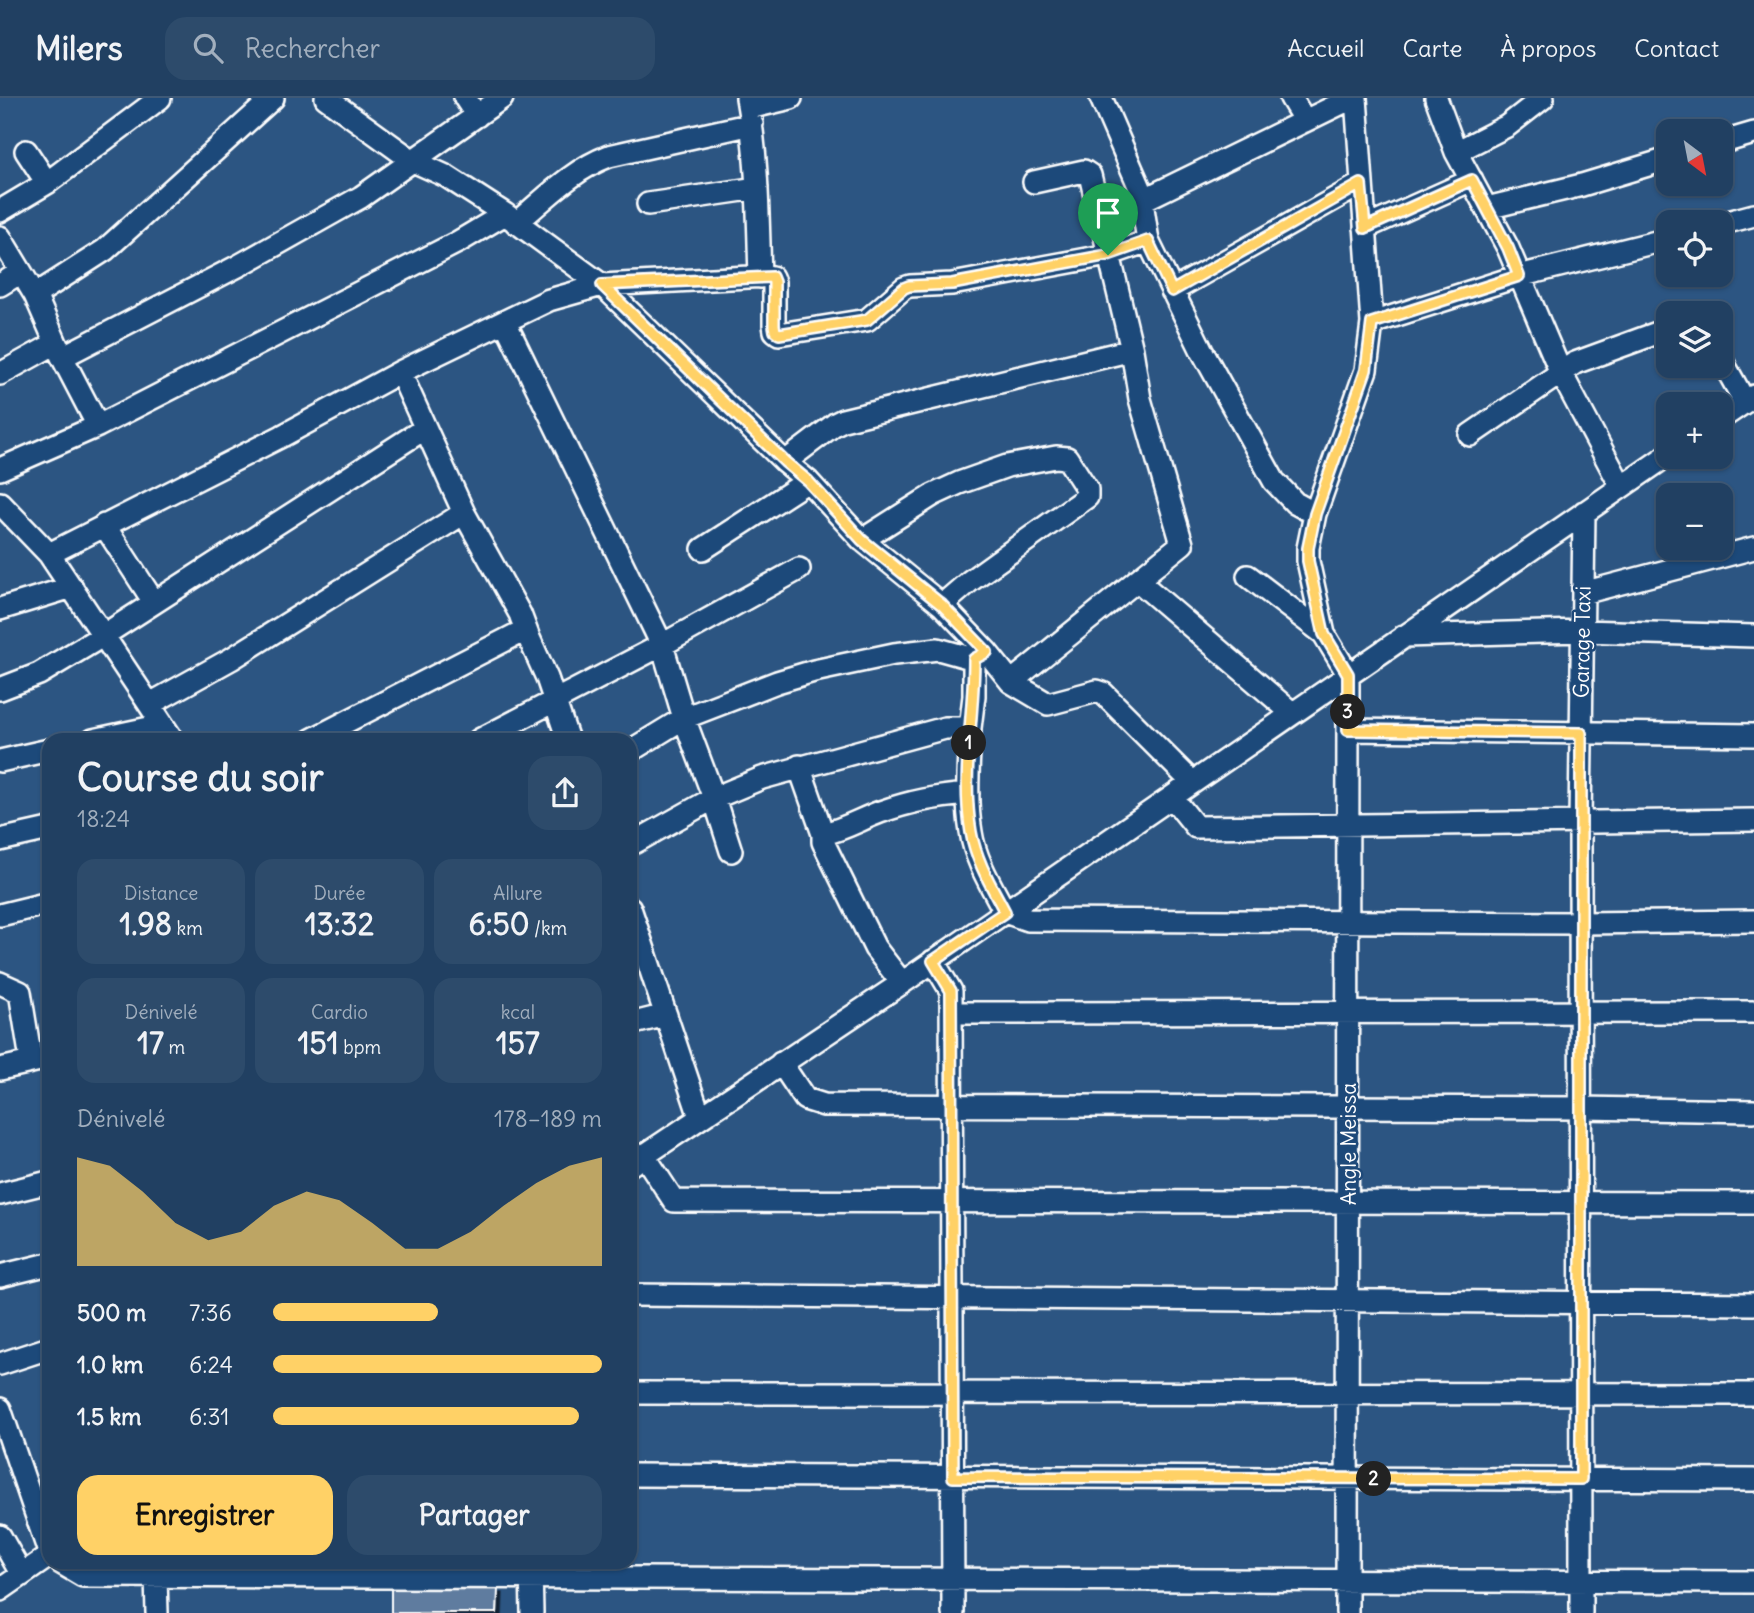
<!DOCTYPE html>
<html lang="fr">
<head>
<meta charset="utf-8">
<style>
  body { margin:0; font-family:Delius,sans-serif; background:#2d4b6b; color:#f1f3f6; height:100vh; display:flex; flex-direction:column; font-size:26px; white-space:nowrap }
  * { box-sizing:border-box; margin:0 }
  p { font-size:23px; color:#a2afbe }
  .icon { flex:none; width:38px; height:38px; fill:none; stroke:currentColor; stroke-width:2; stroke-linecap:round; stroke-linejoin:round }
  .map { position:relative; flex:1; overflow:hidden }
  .sheet { position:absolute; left:42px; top:635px; width:595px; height:836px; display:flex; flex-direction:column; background:#214062; border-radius:21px; box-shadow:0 2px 5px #0004,0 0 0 2px #3e5977 }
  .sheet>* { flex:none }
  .needle { width:46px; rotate:148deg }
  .buttons { position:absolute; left:1656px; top:21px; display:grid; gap:14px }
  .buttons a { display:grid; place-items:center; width:77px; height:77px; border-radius:14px; background:#214062; box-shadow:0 2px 5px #0004,0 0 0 2px #3e5977; font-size:35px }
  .pin { position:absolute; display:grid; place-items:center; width:60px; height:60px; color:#fff; margin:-72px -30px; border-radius:50% 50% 50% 0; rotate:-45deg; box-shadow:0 0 7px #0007 }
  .pin .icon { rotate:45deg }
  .km { position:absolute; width:35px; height:35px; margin:-18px; border-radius:50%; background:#222; color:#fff; font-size:19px; line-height:35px; text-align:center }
  .round { display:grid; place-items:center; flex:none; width:74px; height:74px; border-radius:21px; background:#2d4b6b }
  .headline { display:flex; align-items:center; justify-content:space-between; height:119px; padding:0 35px }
  h1 { font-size:38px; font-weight:700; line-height:52px }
  .figures { display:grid; grid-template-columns:repeat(3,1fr); gap:10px; height:119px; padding:7px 35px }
  .figures div { display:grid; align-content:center; border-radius:18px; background:#2d4b6b; text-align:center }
  .figures b { font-size:30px; font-weight:700 }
  .figures small { font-size:19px; font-weight:400 }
  .figures p { font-size:19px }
  .chart { height:196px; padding:14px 35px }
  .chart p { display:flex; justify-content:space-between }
  .chart svg { width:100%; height:126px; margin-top:7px; fill:#ffd166; opacity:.7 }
  .cta { display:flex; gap:14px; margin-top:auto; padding:14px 35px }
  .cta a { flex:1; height:80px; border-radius:21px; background:#ffd166; color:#111; font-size:28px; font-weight:700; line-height:80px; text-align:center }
  .cta a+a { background:#2d4b6b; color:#f1f3f6 }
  ul { padding:0 35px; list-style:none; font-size:23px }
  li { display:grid; grid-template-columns:112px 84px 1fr; align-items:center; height:52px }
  li i { height:18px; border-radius:9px; background:#ffd166 }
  header { display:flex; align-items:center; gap:42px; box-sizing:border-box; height:98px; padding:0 35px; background:#214062; border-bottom:2px solid #3e5977 }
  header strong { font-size:33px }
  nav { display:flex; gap:38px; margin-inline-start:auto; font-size:24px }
  .search { width:490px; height:63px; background:#2d4b6b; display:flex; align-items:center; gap:18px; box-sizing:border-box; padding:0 24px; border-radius:21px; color:#a2afbe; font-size:26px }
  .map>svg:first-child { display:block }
  .building { fill:#5e7c9f; stroke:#fff; stroke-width:2; filter:url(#shadow) }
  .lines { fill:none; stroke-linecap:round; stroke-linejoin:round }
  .minor-casing { stroke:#fff; stroke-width:26 }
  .minor { stroke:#1f4a7a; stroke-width:21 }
  .route-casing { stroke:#fff; stroke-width:14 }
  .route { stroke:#ffd166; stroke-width:9 }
  .labels { text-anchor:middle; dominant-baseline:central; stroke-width:5; stroke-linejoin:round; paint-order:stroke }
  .street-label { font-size:21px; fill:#fff; stroke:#1f4a7a }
</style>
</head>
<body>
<header>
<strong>Milers</strong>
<div class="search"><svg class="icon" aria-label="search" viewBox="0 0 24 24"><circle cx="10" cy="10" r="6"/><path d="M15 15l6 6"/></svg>Rechercher</div>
<nav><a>Accueil</a><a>Carte</a><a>À propos</a><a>Contact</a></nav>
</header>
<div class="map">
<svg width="1754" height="1515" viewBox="0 0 1754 1515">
  <defs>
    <filter id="shadow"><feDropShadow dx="4.5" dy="4.5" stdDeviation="0" flood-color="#0009"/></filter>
  </defs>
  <rect width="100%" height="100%" fill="#2c5582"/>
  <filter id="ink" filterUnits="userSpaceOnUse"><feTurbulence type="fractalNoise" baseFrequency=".0143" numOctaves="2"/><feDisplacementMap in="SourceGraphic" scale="14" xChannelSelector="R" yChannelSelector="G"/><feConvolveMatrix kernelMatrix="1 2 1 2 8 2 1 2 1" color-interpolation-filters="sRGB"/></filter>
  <g filter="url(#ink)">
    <!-- building -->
    <path class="building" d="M391,1491H498L497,1515H391Z"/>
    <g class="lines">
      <!-- minor casing -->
      <g class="minor-casing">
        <path id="minor" d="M326,0L413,63L446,78L505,116L602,187L785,364L808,383L862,442L942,507L987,554L1011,584L1048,606L1097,593L1103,595L1192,684
          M465,0L477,18
          M747,0C758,59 758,119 760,179
          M1101,0L1140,90L1148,143L1202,253L1274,383L1295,405L1315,416
          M1291,0L1305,23
          M1436,0L1456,54L1508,150L1561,275L1621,388
          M749,10L791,0
          M1720,45L1754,35
          M26,53L47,85
          M1456,54L1507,28L1543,0
          M1143,102L1352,0
          M648,106L757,90
          M1487,110L1582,87L1668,61
          M0,113L47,85L160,0
          M516,125C546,100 572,72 609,58L752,26
          M1720,126L1754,117
          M1365,130L1472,82
          M0,139L35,197L62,259L98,328
          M0,187L21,174
          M1172,193L1361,86
          M35,197L105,152L273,0
          M505,224L662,547L684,620L714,700L731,753
          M1372,225L1519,178L1668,141
          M62,259L240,167L361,99L502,0
          M1720,259L1745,304
          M400,274L464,415L520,516L529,540L547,580L568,642
          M0,276L56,245
          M1720,321L1754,298
          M1470,337L1575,265L1668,231
          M785,364L835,326L843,322L1132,252
          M0,371L98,328L458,144L505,116
          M0,405L49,456L173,642
          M104,427L154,504
          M862,442L933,397L959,385L1007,368L1056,359L1067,360L1087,391V399L970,483L942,507
          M703,451L808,383
          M49,456L282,338L400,274L549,202L602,187L767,178L772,179L774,184V227L775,233L779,236L867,222L904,190L910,188L952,186L1108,157L1148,143
          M1248,478L1324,536
          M1137,482L1292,615
          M1583,495L1754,450
          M0,511L72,489
          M1404,538L1582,533L1754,538
          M1011,584L1182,446L1140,301L1132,252L1090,77L1084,73L1034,84
          M0,591L39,576L104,537L424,331
          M150,606L231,561L464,415
          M970,630C969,664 965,699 971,734C975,762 992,789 1005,814L1028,822L1581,825L1754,823
          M1348,632L1754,637
          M93,642L163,627
          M311,642L525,532
          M479,642L662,547L799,471
          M630,653L684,620L777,584L814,573L894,556L938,551L974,561L986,555
          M0,663L49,652
          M799,668L823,736C843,732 861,721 880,714C912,703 934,699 968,696
          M1172,699L1196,729L1754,722
          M823,736V744L875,850L902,885
          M0,742L49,731
          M630,747L714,700L762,680L945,630H970L974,598V561
          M630,810L700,1019
          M0,817L49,805
          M933,863L951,893L953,1515
          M0,885L20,894L31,962
          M951,915L1754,914
          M630,926L666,917
          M781,965L805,1001L824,1007L1581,1010L1754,1013
          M0,971L49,960
          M644,1057L674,1103L1754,1105
          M630,1067L902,885L1668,357
          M0,1096L49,1084
          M0,1178L49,1166
          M630,1197L1754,1206
          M0,1266L49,1250
          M630,1295L1754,1296
          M0,1311L49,1454
          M630,1377L1754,1382
          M0,1438L22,1477
          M61,1465L83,1478L1754,1484
          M531,1468L532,1515
          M156,1478L157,1515
          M0,1492L49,1458
          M1347,1515L1348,576L1324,536L1308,463V450L1315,416L1366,272L1372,225L1356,0
          M1581,1515L1580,724L1584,414"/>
      </g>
      <!-- minor -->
      <use href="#minor" class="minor"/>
    </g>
  </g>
  <g class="lines" filter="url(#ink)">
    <!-- route casing -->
    <g class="route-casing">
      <path id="route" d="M1472,82L1508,150L1519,178L1372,225L1366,272L1315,416L1308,450V463L1324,536L1348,576V632L1581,635V1381L953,1379L951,893L933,863L1005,814C992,789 976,763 971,734C961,677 974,619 974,561L987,554L942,507L862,442L808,383L785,364L602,187L772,179L774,184V227L775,233L779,236L867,222L904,190L909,188L952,186L1108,157L1148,143L1172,193L1361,86L1365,130Z"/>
    </g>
    <!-- route -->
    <use href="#route" class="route"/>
  </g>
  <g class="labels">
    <!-- street labels -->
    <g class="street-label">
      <text transform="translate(1582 544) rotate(-89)">Garage Taxi</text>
      <text transform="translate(1348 1046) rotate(-90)">Angle Meissa</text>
    </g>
  </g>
</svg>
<div class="buttons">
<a><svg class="needle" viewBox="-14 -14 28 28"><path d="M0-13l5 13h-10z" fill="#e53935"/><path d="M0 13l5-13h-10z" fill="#a2afbe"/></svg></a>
<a><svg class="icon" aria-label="locate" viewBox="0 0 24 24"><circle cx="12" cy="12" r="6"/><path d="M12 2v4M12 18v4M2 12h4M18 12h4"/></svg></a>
<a><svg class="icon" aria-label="layers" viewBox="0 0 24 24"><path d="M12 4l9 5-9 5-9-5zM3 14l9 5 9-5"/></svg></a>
<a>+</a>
<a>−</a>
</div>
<div class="pin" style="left:1108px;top:157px;background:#1e9e55"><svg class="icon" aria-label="arrive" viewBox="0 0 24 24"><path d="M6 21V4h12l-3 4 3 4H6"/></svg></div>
<b class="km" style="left:969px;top:645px">1</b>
<b class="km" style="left:1374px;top:1381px">2</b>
<b class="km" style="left:1348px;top:614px">3</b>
<section class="sheet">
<div class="headline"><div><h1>Course du soir</h1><p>18:24</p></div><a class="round"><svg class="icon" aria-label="share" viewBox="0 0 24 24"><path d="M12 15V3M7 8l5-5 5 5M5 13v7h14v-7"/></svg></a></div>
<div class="figures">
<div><p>Distance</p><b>1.98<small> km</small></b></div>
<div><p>Durée</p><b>13:32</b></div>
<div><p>Allure</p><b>6:50<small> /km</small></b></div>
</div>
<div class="figures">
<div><p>Dénivelé</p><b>17<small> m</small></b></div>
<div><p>Cardio</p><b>151<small> bpm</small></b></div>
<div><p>kcal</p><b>157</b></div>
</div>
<div class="chart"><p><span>Dénivelé</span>178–189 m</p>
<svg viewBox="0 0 160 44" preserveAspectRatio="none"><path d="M0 44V6L10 9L20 18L30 29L40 35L50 32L60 23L70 18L80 21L90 29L100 38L110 38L120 32L130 23L140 15L150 9L160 6V44z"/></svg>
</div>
<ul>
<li><b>500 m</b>7:36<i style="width:50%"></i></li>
<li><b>1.0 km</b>6:24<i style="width:100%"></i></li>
<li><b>1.5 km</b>6:31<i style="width:93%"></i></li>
</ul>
<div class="cta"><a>Enregistrer</a><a>Partager</a></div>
</section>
</div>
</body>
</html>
